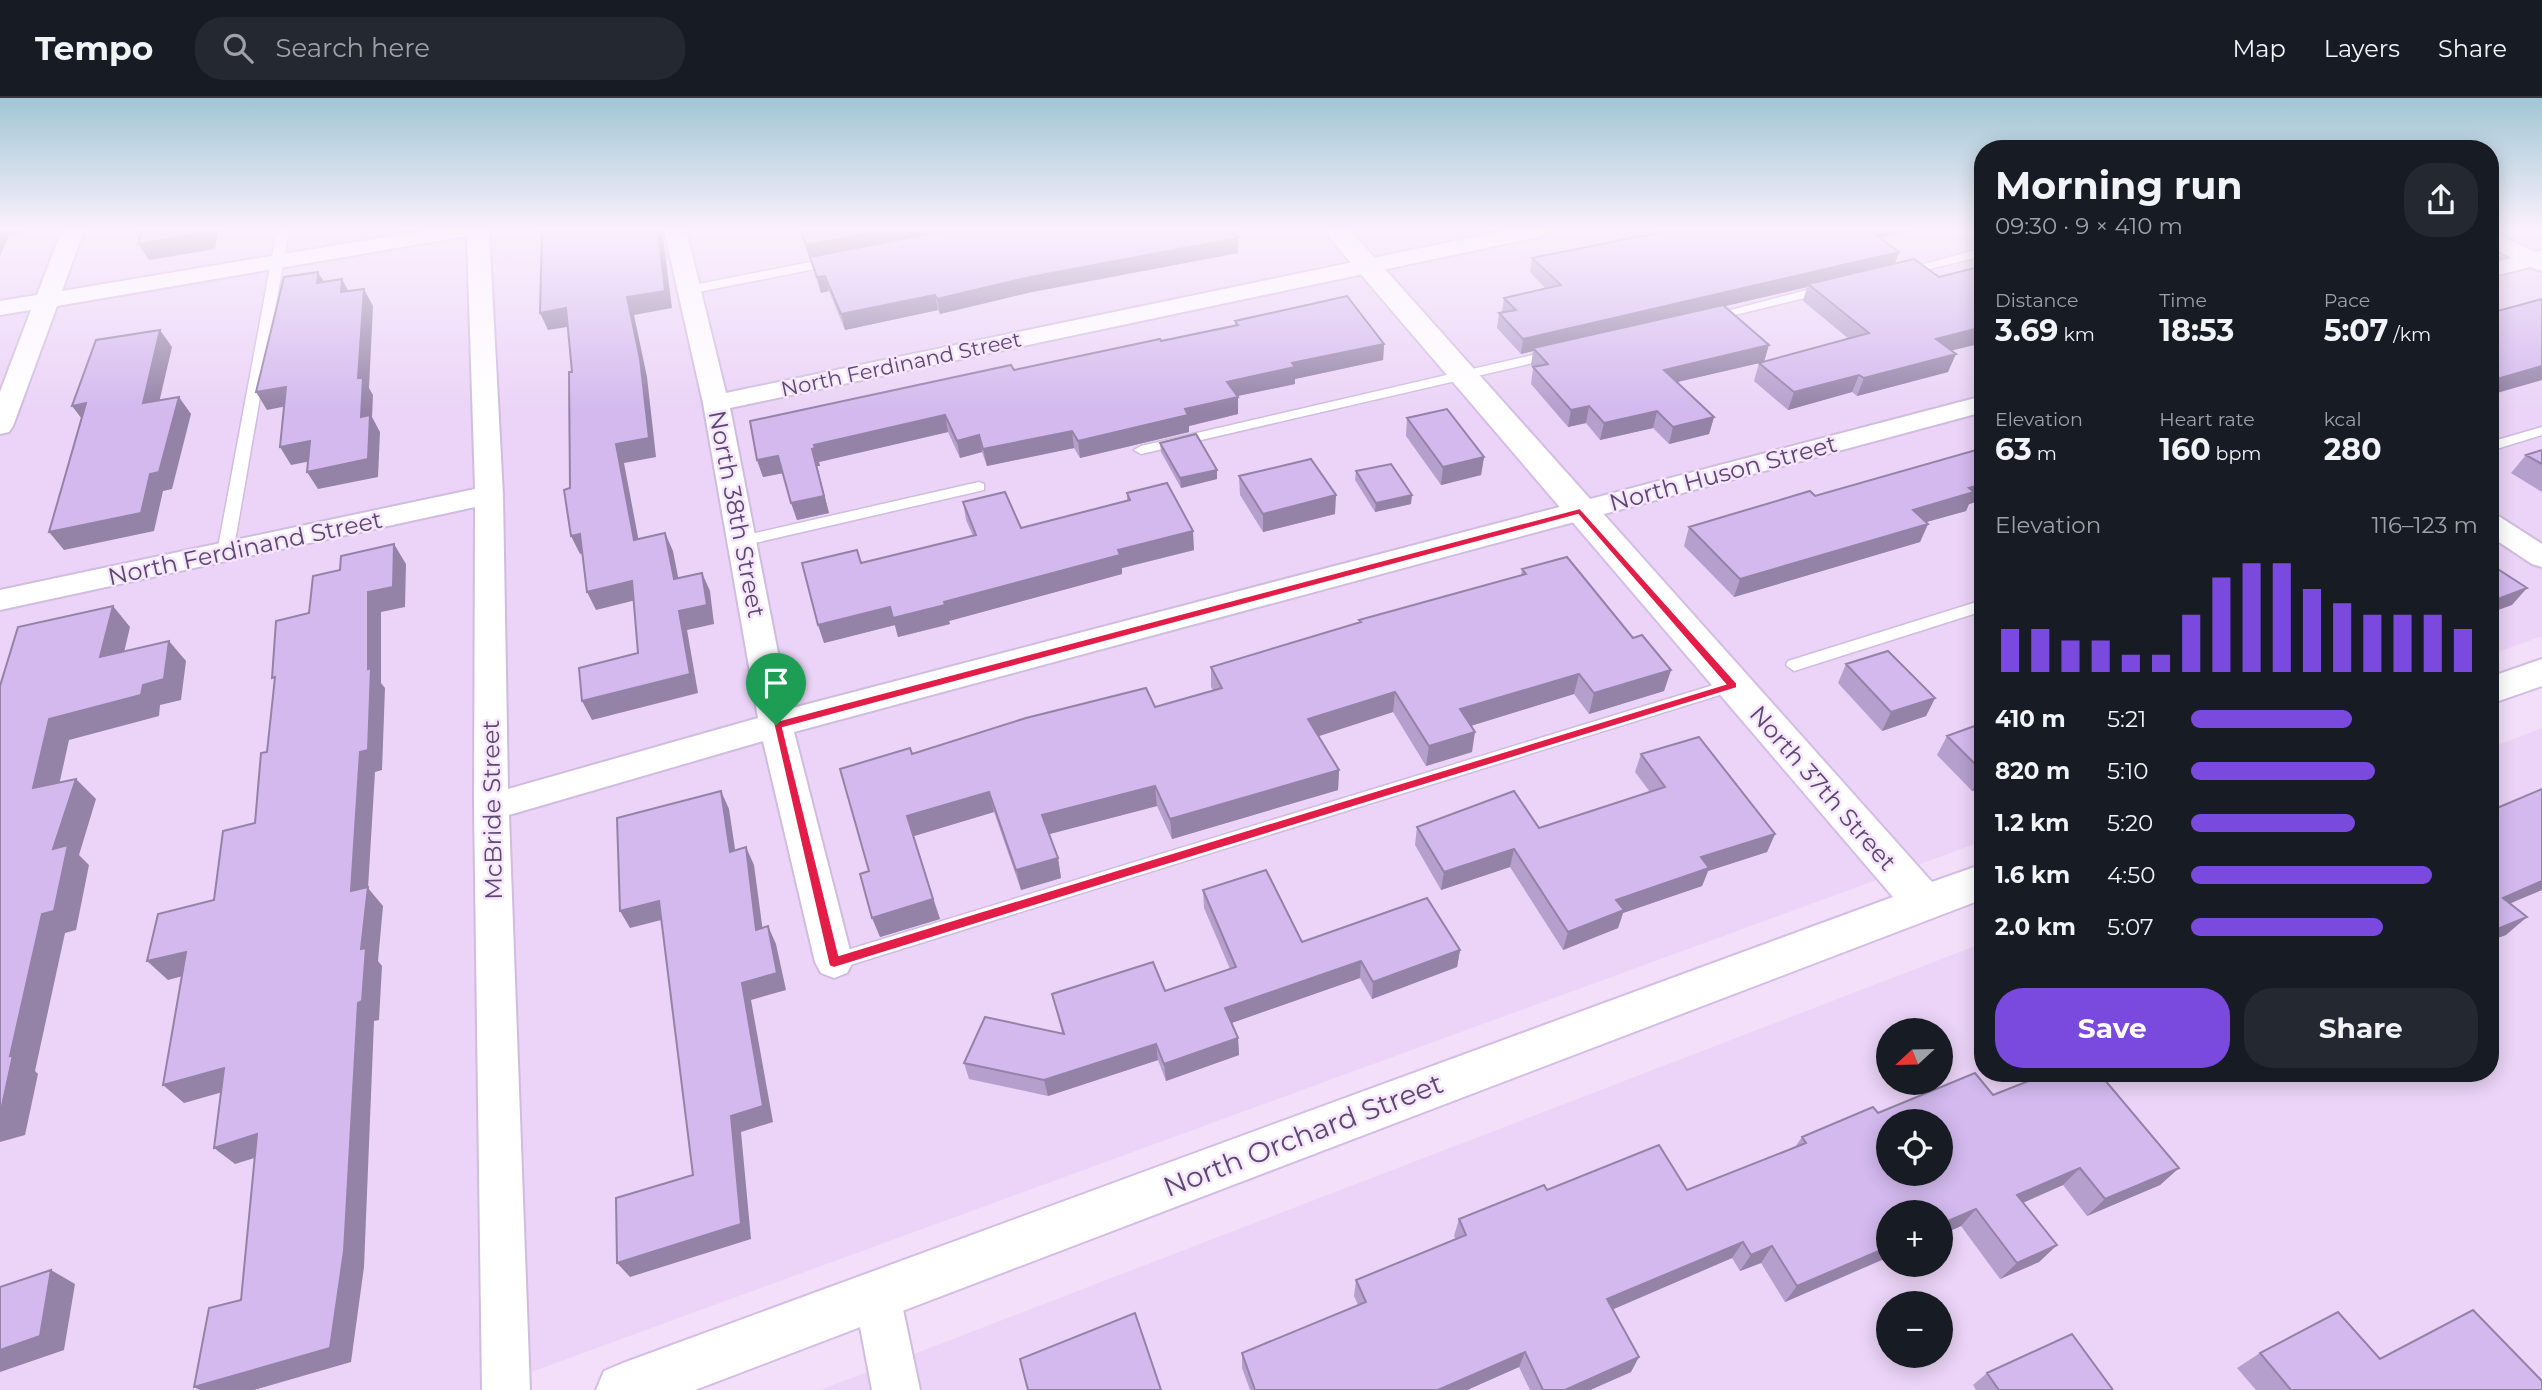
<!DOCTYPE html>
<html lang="en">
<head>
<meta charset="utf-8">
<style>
  body { margin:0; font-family:Montserrat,sans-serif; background:#242831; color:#f1f3f6; height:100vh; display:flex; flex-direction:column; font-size:26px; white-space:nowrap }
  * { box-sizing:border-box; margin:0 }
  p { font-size:23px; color:#9ea1a6 }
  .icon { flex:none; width:38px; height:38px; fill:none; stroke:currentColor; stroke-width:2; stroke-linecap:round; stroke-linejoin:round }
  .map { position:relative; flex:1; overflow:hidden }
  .panel { position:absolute; left:1974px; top:42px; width:525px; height:942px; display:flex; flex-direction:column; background:#171b24; border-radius:28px; box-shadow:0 4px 18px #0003 }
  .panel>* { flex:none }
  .needle { width:46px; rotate:248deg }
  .tools { position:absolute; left:1876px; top:920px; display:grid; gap:14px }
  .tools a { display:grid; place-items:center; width:77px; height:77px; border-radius:50%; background:#171b24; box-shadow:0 4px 18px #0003; font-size:35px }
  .pin { position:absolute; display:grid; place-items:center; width:60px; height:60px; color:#fff; margin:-72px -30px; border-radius:50% 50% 50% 0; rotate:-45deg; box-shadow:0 0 7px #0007 }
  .pin .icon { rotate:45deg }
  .round { display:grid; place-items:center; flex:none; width:74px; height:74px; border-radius:28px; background:#242831 }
  .head { display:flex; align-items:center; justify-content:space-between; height:119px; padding:0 21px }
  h1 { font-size:38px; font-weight:700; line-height:52px }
  .metrics { display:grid; grid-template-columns:repeat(3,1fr); gap:10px; height:119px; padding:7px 21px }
  .metrics div { display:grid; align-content:center }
  .metrics b { font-size:30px; font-weight:700 }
  .metrics small { font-size:19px; font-weight:400 }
  .metrics p { font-size:19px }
  .chart { height:196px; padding:14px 21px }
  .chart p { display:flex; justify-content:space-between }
  .chart svg { width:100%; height:126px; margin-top:7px; stroke:#7a4adf; stroke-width:6 }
  .primary-button { display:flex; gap:14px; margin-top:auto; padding:14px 21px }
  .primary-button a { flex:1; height:80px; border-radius:28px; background:#7a4adf; color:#fff; font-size:28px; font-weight:700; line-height:80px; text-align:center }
  .primary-button a+a { background:#242831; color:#f1f3f6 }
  ul { padding:0 21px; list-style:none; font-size:23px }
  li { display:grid; grid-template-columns:112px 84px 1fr; align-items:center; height:52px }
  li i { height:18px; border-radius:9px; background:#7a4adf }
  header { display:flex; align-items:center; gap:42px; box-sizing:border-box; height:98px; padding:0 35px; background:#171b24; border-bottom:2px solid #363941 }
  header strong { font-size:33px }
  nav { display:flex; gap:38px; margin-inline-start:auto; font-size:24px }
  .search { width:490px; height:63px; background:#242831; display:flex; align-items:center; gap:18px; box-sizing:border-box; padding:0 24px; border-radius:28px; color:#9ea1a6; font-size:26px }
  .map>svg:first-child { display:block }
  .residential { fill:#ebd4f7; fill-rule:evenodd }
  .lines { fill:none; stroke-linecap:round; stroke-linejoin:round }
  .lane-casing { stroke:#cfbcde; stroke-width:3 }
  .street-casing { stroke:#cfbcde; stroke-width:4 }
  .secondary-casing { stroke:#d3bde4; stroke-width:4 }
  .lane { fill:#fff; fill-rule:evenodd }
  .street { fill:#fff; fill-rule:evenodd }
  .secondary { fill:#fff; fill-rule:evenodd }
  .wall { fill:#b59fcd; fill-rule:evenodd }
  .shaded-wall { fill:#9482a7 }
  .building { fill:#d3b9ee; stroke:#9482a7; stroke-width:2; fill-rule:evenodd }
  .route { fill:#e11d48; stroke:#fff; stroke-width:2; fill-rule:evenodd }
  .labels { text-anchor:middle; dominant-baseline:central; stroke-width:5; stroke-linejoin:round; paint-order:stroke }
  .far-street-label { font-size:21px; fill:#5a496f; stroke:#f7e5fe }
  .street-label { font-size:24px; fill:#5a496f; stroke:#f7e5fe }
  .near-street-label { font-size:28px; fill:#5a496f; stroke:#f7e5fe }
</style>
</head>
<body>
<header>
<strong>Tempo</strong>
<div class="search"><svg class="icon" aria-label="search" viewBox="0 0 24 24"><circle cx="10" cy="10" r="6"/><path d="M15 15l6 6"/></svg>Search here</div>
<nav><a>Map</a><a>Layers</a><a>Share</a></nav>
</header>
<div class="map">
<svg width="2542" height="1292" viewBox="0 0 2542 1292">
  <rect width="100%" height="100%" fill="#f3dffa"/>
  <!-- residential -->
  <path class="residential" d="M0,132H1983V743L482,1292H0Z
    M2490,132H2542V538L2490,557Z
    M2542,630V1292H820L1983,845V975H2490V650ZM1888,933H1941V985H1888ZM1888,1024H1941V1076H1888ZM1888,1115H1941V1167H1888ZM1888,1206H1941V1258H1888Z"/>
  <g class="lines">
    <!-- lane casing -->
    <g class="lane-casing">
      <path id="lane" d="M277,132H289L233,455L225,460L217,455Z
        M1983,150V158L1901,178L1895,174Z
        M836,159L840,160V166L688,196L682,192L688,188Z
        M1826,187L1830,188V194L1710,223L1704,219Z
        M1554,252L1561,256L1559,259L1141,356L1134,352L1141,348Z
        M2542,329V337L2490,353V344Z
        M979,384L984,386V392L742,448L734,443L742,438Z
        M1983,502V513L1794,573L1786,567L1788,563Z
        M1733,581L1739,583L1741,587L1739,591L834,872L827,870L824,864L827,858L834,856Z"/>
    </g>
    <!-- street casing -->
    <g class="street-casing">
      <path id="street" d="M62,132H84L62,193L427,132H489L503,397L508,691L758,620L703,305L664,132H686L726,295L1507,132H1549L1538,139L730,310L789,611L1983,298V314L794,634L853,864L847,875L834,880L821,875L815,864L763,643L509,717L530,1292H482L474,709L475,409L0,512V492L475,391L467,138L57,208L13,328L9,334L0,336V294L31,212L0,217V203L37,197Z
        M2490,133L2535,154L2542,152V173L2530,169L2490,179V165L2512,160L2490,149Z
        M2490,416L2500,419L2542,446V469L2532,466L2490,438Z
        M877,1174L893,1181L900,1197L920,1292H872L854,1197L861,1181Z"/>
    </g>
    <!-- secondary casing -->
    <g class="secondary-casing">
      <path id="secondary" d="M1323,132H1350L1932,784L1983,766V801L695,1292H596L604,1273L623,1265L1893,799Z
        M2542,561V588L2490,606V579Z"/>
    </g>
    <!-- lane -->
    <use href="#lane" class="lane"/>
    <!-- street -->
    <use href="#street" class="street"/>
    <!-- secondary -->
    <use href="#secondary" class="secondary"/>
  </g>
  <!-- wall -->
  <path class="wall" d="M800,132H1231L1238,155L1032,194L940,216L938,212L845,232L829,193L821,195Z
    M1672,132H1909L1908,133L1879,140L1899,154L1894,166L1952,253L1948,274L1857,298L1852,294L1788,312L1754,283L1759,265L1677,284L1714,319L1709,336L1669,346L1653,330L1600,342L1586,325L1568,329L1531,286L1533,270L1531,267L1533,253L1521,256L1497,230L1499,215L1502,214L1504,200L1546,191L1530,174L1532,160ZM1807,189L1803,203L1849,241L1764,264L1725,208Z
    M1235,223L1384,246L1383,262L1295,281V286L1237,298L1238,316L1189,328V334L1080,360L1074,350L987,368L982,354L960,360L948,334L819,364L820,368H817L829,415L797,422L783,375L763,379L757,362L1014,272L1161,243L1235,227Z
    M1407,320L1484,359L1481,377L1441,387L1406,338Z
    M1160,345L1217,372V381L1181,390L1161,354Z
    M1983,350V402L1969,406L1966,413L1926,424L1928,426L1920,444L1734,499L1684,448L1689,429L1815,398Z
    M2542,352V394L2511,375L2526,357Z
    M1356,373L1411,406L1375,414L1355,382Z
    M1239,378L1335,416L1263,434L1240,397Z
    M1127,395L1194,452L1122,470V476L949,523L950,526L898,539L895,527L824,545L861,465L973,438L966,422L963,404L1021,430L1127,402Z
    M1522,471L1633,540L1671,572L1664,593L1589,616L1574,596L1471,628L1472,654L1426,668L1393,614L1318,638L1339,672L1338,692L1172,741L1157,708L1049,736L1058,760L1061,780L1021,792L994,714L914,738L940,821L880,839L869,773L912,656L1155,609L1213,592L1211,589V569L1359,525V522L1521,477Z
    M1846,566L1935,600L1926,618L1882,633L1838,585Z
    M1983,625V689L1972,693L1937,657L1947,638Z
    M1641,656L1775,736L1767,754L1708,773L1702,788L1623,815L1618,830L1563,852L1510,769L1441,792L1415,747L1417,729L1539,730L1650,694L1635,674Z
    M1203,792L1302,844L1460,852L1457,869L1372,901L1360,880L1231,925L1238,940L1239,957L1166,983L1158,962L1048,998L969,981L964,965L1062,935L1052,896L1165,893L1230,871L1204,810Z
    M1993,997L2179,1070L2160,1087L2087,1118L2063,1087L2023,1105L2057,1147L2039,1164L2000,1181L1961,1128L1785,1204L1761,1165L1740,1173L1732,1160L1613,1211L1631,1274L1590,1292H1530L1519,1269L1467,1292H1250L1242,1270V1255L1358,1207L1354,1198L1356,1182L1456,1141L1454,1138L1459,1121L1547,1092H1687L1795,1049L1802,1039L1878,1015Z
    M2260,1255L2380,1261L2542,1292H2256L2237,1270Z
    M1987,1275L2113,1292H1976L1973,1287Z"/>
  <!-- shaded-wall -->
  <path class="shaded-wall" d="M0,132H20L18,136L9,137L0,158Z
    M205,132H218L215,151L149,162L138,146Z
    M658,132H662L672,210L634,217L647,279L656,359L624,365L642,460L634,442L616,346L627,199Z
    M886,132H969L810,162L806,147Z
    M1865,132H1909L1908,133L1861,144Z
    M1238,140V155L1032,194L940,216L937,201L1030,179Z
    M1899,154L1894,168L1808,186L1807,189L1535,253L1533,250V253L1521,256L1523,241Z
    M318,174L328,190L317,185Z
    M825,178L829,193L821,195L817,179Z
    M342,181L351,198L341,194Z
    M364,191L373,208L369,290L373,297L372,319L380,334L378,379L318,391L307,374L361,319L358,280Z
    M935,197L938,212L845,232L841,216Z
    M566,210L573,228L548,232L540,215Z
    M1983,229V245L1929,258L1936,241Z
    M160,232L172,249L155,322L143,305Z
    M1384,246L1383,262L1295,281V286L1228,300L1227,284L1292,265Z
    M1769,247L1764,264L1660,288L1664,272Z
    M1956,256L1948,274L1857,298L1864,280Z
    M2542,268V282L2490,297V283Z
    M1859,277L1852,294L1788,312L1794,294Z
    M286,289L297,306L267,312L256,294Z
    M179,299L191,316L172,391L163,393L154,433L64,452L49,434L150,376Z
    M1238,299V316L1189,328V334L1080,360L1078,343L1185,311Z
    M86,305L85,325L72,308Z
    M1589,308L1586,325L1568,329L1571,312Z
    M1657,313L1653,330L1600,342L1604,325Z
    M945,317L948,334L819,364L814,347Z
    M1714,319L1709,336L1669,346L1673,329Z
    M1072,333L1074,350L987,368L983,351Z
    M979,337L982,354L960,360L957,343Z
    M310,343L321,361L291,367L280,349Z
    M815,350L820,368H817L829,415L797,422L791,405L812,351Z
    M778,358L784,375L763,379L757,362Z
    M1484,359L1481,377L1441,387L1443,369Z
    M1217,372V381L1181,390L1180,380Z
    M1983,386V402L1969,406L1966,413L1905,430L1913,412L1969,390Z
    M1336,397L1335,416L1263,434V416Z
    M1412,397L1411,406L1375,414L1376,405Z
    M1928,426L1920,444L1734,499L1740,481Z
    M1193,433L1194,452L1122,470V476L949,523L950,526L898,539L893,520L1118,452Z
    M665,435L673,453L682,499L674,481Z
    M580,436L589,454L580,456L571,438Z
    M394,446L406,466L405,509L381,514V585L385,590L382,672L375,674L368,790L383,808L378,863L382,868L379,922L374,923L364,1169L351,1264L254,1292H200L194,1289L330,1250L361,851L351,793L360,654L368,571V494Z
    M702,475L710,493L714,526L687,532L698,595L592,622L582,603L690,576L679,513Z
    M632,483L640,501L596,512L587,494Z
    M2527,490L2512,507L2490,515V504Z
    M113,508L130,529L118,580L100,559Z
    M890,509L895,527L824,545L818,527Z
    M169,543L186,563L181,602L160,607L159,618L69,642L54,710L33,690L49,621L143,587Z
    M1671,572L1664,593L1589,616L1594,595Z
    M1579,576L1574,596L1457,632L1460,611Z
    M1395,594L1393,614L1307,642L1308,621Z
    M1935,600L1926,618L1882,633L1891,614Z
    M1475,634L1472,654L1426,668L1429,648Z
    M1339,672L1338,692L1172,741L1170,721Z
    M1983,674V689L1972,693Z
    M76,681L96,701L79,757L89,767L76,832L65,835L35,973L38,976L25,1037L0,1044V1017L10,958L53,751Z
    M1155,688L1157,708L1046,737L1042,717Z
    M721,693L729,711L738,771L730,754Z
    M989,694L994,714L914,738L907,718Z
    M1775,736L1767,754L1708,773L1702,788L1623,815L1618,830L1563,852L1568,834L1616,802L1701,759Z
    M746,749L754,767L765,849L756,832Z
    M1514,751L1510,769L1441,792L1444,774Z
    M1058,760L1061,780L1021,792L1016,772Z
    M2542,783V792L2490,814L2503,800Z
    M933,801L940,821L880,839L872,820Z
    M659,803L669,820L630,830L620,813Z
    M2527,819L2506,837L2490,843V834Z
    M768,828L776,846L786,892L751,902L773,1024L741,1034L751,1141L630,1179L617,1165L741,1126L731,1018L742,885Z
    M1460,852L1457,869L1372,901L1373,884Z
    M186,854L205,872L168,882L147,863Z
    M1361,863L1360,880L1226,927L1225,910Z
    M1238,940L1239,957L1166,983L1164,966Z
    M1156,946L1158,962L1048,998L1044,982Z
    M224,970L244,988L184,1005L163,987Z
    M257,1036L277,1053L235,1066L214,1050Z
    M2080,1070L2063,1087L2001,1114L2017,1097Z
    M2179,1070L2160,1087L2087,1118L2105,1101Z
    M1976,1111L1961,1128L1941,1137V1126Z
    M1743,1144L1732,1160L1600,1217L1607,1201Z
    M2057,1147L2039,1164L2000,1181L2017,1165Z
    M1772,1148L1761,1165L1740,1173L1751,1157Z
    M1888,1149V1159L1785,1204L1797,1188Z
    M51,1172L75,1186L64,1252L0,1274V1252Z
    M1525,1254L1519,1269L1467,1292H1438Z
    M1639,1259L1631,1274L1590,1292H1565Z"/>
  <!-- building -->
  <path class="building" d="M142,132H205V134L138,146Z
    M542,132H658L665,193L627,199L640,261L649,340L616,346L634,442L665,435L674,481L702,475L707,507L679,513L690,576L582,603L579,570L638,555L632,483L587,494L580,436L571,438L564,392L570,390L569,274H572L566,210L540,215Z
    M801,132H886L806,147Z
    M949,132H1231L1238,140L1030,179L937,201L935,197L841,216L825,178L817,179L810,159Z
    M1672,132H1868L1899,154L1523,241L1499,215L1516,212L1504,200L1561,187L1532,160Z
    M1914,161L1939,179L1983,168V229L1936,241L1956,256L1864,280L1859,277L1794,294L1759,265L1869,235L1808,186Z
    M318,174L317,185L342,181L341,194L364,191L358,280H363L361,319L370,317L368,361L307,374L310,343L280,349L286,289L256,294L284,179Z
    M1347,198L1384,246L1292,265L1295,269L1227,284L1238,299L1185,311L1188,317L1078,343L1072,333L983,351L979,337L957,343L945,317L814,347L815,350L812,351L824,398L791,405L778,358L757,362L750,323L1011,267L1014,272L1160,241L1161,243L1238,227L1235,223Z
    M2542,201V268L2490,283V215Z
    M1723,207L1769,247L1664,272L1714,319L1673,329L1657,313L1604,325L1589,308L1571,312L1533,269L1548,266L1533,250Z
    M160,232L143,305L179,299L159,374L150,376L141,415L49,434L86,305L72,308L96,242Z
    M1447,311L1484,359L1443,369L1407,320Z
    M1196,336L1217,372L1180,380L1160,345Z
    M1983,350V386L1969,390L1974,394L1913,412L1928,426L1740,481L1689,429L1810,393L1815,398Z
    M2542,352V366L2526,357Z
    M1311,361L1336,397L1263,416L1239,378Z
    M1391,366L1412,397L1376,405L1356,373Z
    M1167,385L1193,433L1118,452L1120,457L944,504L945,507L893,520L890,509L818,527L802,465L857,452L861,465L976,437L963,404L1005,394L1021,430L1130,402L1127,395Z
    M394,446L393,489L368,494V571L371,570L368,652L360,654L351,793L368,789L361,851L366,850L362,903L358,905L344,1153L330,1250L194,1289L209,1210L241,1202L257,1036L214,1050L224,970L163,987L186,854L147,863L158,816L214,802L223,733L255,725L261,655L267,654L275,579L272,580L276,523L309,515L313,478L340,472L341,458Z
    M1567,459L1633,540L1642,537L1671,572L1594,595L1579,576L1460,611L1475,634L1429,648L1395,594L1308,621L1339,672L1170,721L1155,688L1042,717L1058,760L1016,772L989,694L907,718L933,801L872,820L860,776L869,773L840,671L910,650L912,656L1026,620L1146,590L1155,609L1222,590L1211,569L1361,524L1359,522L1526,476L1522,471Z
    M2490,466L2527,490L2490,504Z
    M113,508L100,559L169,543L164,581L143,587L141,597L49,621L33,690L76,681L53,751L68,747L54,813L42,816L10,958L13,957L0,1017V588L18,529Z
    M1888,553L1935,600L1891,614L1846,566Z
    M1983,625V674L1947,638Z
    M1699,639L1775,736L1701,759L1709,770L1616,802L1624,812L1568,834L1514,751L1444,774L1417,729L1514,693L1539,730L1665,689L1641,656Z
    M2542,691V783L2503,800L2527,819L2490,834V713Z
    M721,693L730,754L746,749L756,832L768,828L777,875L742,885L763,1008L731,1018L741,1126L617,1165L616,1100L693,1077L659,803L620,813L617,720Z
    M1266,772L1302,844L1427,800L1460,852L1373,884L1361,863L1225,910L1238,940L1164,966L1156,946L1044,982L964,965L985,919L1064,936L1052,896L1153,864L1165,893L1236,869L1203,792Z
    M1975,975L1993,997L2049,975H2099L2179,1070L2105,1101L2080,1070L2017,1097L2057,1147L2017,1165L1976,1111L1941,1126V1115H1888V1149L1797,1188L1772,1148L1751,1157L1743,1144L1607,1201L1639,1259L1565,1292H1543L1525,1254L1438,1292H1255L1242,1255L1366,1204L1356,1182L1466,1137L1459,1121L1544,1087L1547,1092L1659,1047L1687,1092L1806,1045L1802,1039L1873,1009L1878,1015ZM1888,1024H1941V1076H1888Z
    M51,1172L40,1238L0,1252V1189Z
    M2473,1212L2542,1283V1292H2291L2260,1255L2338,1214L2380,1261Z
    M1135,1215L1161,1292H1028L1020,1261Z
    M2072,1236L2113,1292H1999L1987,1275Z"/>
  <!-- sky -->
  <linearGradient id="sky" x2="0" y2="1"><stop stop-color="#a1c6d4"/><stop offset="0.42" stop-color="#faf1fd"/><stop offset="1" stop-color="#faf1fd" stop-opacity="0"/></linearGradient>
  <rect width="2542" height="313" fill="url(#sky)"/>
  <!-- route -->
  <path class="route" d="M1580,410L1737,585V590L834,870L829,868L773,624ZM1578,417L1725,586L839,857L783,630Z"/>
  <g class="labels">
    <!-- far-street labels -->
    <g class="far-street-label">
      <text transform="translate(901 266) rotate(-12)">North Ferdinand Street</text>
    </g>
    <!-- street labels -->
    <g class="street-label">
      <text transform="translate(1723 375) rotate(-15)">North Huson Street</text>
      <text transform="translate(737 416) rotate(79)">North 38th Street</text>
      <text transform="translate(245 450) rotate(-12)">North Ferdinand Street</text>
      <text transform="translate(1823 690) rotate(49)">North 37th Street</text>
      <text transform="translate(492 712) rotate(-91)">McBride Street</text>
    </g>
    <!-- near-street labels -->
    <g class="near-street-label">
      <text transform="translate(1303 1037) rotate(-21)">North Orchard Street</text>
    </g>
  </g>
</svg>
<div class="tools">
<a><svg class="needle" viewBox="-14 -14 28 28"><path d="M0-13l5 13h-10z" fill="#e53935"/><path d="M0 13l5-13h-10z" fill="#9ea1a6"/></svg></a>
<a><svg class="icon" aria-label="locate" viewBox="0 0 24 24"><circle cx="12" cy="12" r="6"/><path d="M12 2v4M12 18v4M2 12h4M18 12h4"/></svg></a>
<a>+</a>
<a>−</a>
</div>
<div class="pin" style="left:776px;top:627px;background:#1e9e55"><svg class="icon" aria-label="arrive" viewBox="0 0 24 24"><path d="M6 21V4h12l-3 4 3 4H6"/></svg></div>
<section class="panel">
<div class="head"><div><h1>Morning run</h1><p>09:30 · 9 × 410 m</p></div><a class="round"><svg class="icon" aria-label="share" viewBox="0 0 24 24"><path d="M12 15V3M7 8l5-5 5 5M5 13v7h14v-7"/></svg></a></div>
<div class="metrics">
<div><p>Distance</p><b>3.69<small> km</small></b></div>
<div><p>Time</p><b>18:53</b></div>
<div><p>Pace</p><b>5:07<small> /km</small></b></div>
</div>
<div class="metrics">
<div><p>Elevation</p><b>63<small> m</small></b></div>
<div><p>Heart rate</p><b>160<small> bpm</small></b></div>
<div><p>kcal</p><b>280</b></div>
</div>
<div class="chart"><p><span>Elevation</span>116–123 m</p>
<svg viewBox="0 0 160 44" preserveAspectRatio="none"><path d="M5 44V29M15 44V29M25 44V33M35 44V33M45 44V38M55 44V38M65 44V24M75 44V11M85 44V6M95 44V6M105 44V15M115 44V20M125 44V24M135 44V24M145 44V24M155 44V29"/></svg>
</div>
<ul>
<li><b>410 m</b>5:21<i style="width:56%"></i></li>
<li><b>820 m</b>5:10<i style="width:64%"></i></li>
<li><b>1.2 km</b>5:20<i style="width:57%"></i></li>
<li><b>1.6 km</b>4:50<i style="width:84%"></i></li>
<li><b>2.0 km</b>5:07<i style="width:67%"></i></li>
</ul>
<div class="primary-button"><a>Save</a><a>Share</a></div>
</section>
</div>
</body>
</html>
